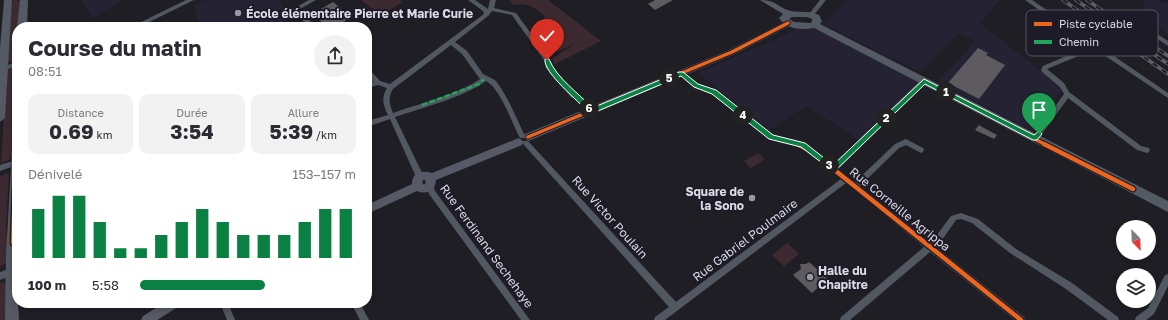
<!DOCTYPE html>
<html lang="fr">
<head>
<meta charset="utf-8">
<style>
  body { margin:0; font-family:"Golos Text",sans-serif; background:#f2f2f3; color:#2b2b33; height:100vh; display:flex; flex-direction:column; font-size:15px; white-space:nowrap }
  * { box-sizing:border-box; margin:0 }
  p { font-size:13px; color:#7c7c81 }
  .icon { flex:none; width:22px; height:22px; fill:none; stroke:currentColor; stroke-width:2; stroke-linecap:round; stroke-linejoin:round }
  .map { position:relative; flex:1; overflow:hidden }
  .details { position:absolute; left:12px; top:22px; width:360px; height:286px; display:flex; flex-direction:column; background:#fff; border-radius:16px; box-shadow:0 2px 6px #0003 }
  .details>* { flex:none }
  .needle { width:26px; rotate:157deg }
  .tools { position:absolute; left:1116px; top:220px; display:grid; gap:8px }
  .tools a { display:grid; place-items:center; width:40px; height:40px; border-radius:50%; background:#fff; box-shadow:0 2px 6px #0003; font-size:20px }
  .pin { position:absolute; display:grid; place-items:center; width:34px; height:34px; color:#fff; margin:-41px -17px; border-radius:50% 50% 50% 0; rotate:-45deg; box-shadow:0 0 4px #0007 }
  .pin .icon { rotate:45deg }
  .km { position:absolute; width:20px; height:20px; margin:-10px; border-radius:50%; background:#222; color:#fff; font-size:11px; line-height:20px; text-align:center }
  .round { display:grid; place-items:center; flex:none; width:42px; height:42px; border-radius:21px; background:#f2f2f3 }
  .summary { display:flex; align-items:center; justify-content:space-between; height:68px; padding:0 16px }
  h1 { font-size:22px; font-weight:700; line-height:30px }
  .metrics { display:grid; grid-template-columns:repeat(3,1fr); gap:6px; height:68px; padding:4px 16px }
  .metrics div { display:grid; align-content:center; border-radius:10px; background:#f2f2f3; text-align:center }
  .metrics b { font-size:20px; font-weight:700 }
  .metrics small { font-size:11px; font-weight:400 }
  .metrics p { font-size:11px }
  .chart { height:112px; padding:8px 16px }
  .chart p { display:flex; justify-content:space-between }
  .chart svg { width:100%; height:72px; margin-top:4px; stroke:#0b8043; stroke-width:6 }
  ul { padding:0 16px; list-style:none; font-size:13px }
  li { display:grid; grid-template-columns:64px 48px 1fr; align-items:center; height:30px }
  li i { height:10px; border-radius:5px; background:#0b8043 }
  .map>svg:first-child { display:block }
  .built { fill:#252234 }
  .green { fill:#3d2a31 }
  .building { fill:#5e5b60 }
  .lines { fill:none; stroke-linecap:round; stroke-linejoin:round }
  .street { fill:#525861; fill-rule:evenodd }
  .secondary { fill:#555a66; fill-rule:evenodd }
  .primary { fill:#535a64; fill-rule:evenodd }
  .rail-casing { stroke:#5d5f66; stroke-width:3.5 }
  .rail { stroke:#1d1b28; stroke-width:2; stroke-dasharray:5.5; stroke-linecap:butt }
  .quiet { stroke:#20a55d; stroke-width:2.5; stroke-dasharray:5.5 2.5; stroke-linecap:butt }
  .cycleway-far1-casing { stroke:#1d1b28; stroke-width:5.5 }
  .cycleway-casing { stroke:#1d1b28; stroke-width:7 }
  .cycleway-far1 { stroke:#eb651d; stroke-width:3.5 }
  .cycleway { stroke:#eb651d; stroke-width:4.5 }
  .route { fill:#0b8043; stroke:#fff }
  .poi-dot { fill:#9998a1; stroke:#1d1b28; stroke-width:1.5 }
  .labels { text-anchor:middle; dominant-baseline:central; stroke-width:4; stroke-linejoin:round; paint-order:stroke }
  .poi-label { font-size:12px; font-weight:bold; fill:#dbdae4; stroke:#1d1b28; text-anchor:start }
  .street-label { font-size:12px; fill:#dbdae4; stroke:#1d1b28 }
  .key { fill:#1d1b28; stroke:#565460; stroke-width:1 }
  .key-label { font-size:11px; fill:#dbdae4 }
</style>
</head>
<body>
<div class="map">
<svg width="1168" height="320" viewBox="0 0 1168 320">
  <rect width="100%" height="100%" fill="#1f1e25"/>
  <!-- built -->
  <path class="built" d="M81,0H122L93,18Z
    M205,0H278L284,6L279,11L289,22L283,27H199L194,5Z
    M847,0H1000L980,23L1063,89L1035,132L938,82L975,41L959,33L920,72L823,24Z
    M1145,0H1157L1168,4V34L1141,16Z
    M801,28L818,30L921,83L859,140L806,106L769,130L698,73Z"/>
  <!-- green -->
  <path class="green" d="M14,0L21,1L17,27V61L7,63L12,1Z
    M361,0H399L403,2L381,15Z
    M510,0H548L601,41L555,64L552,59L576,43L557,52L549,44L565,35L543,22L545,16C534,7 528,2 513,5Z
    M16,67L13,154L9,160L2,163L1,162L7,70Z
    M758,153L765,159L751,168L744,161Z
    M6,173L9,174L6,230L8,245L7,262L0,267V177Z
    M787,243L799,254L784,266L772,255Z
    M3,282L6,283V320H0V283Z"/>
  <!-- building -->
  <path class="building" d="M655,0H673L655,10L648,4Z
    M333,2L352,17L334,27H328L312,14Z
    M978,48L988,53L986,55L1005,65L979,99L948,83Z
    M979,125L984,128L997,135L994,139L975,130Z
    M809,262L828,279L812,293L793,275L801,269L800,264H806Z"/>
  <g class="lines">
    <!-- street -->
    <path class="street" d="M186,0H194L139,27H131Z
      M309,0H316L298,10L317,27H310L291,10Z
      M468,0H475L488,9L490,0H496L494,8L516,13L549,58L551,65L575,93L582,97L594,111L591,113H589L578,101L571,97L546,68L544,60L512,15L492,11L488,16L455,42L467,51L483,74L495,80L501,88L509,102L525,136L524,138H520C512,123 500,88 486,81C464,97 422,108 395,117L424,177L423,179H417L416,177L390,119L367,127V121L388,115C383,105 381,97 387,88L378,85L367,88V84L373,82L367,75V69H369L380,81L390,84L484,14L483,11ZM451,45L462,54L480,79C459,94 418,104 393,113C389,104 388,97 393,89Z
      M820,0H826L813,16H809V14Z
      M1025,0H1032L1168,93V98L1095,49L1047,69L1064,83L1069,92L1141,146L1149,148L1150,150L1149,152L1147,153L1137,150L1068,98L1037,141H1033L1032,139L1033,137L1064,94L1060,87L1042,72L1041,70L1043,66L1090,46Z
      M1154,32L1168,41V46L1152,35V33Z
      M17,62V66L3,71L0,69L1,67Z
      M679,71H683L698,84L716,90L773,135L795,140L808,145L833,165L922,79H926L927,81L926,83L838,169L855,182L895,144L906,139L923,148L924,150L923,152L921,153L906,145L899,148L860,186L930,242L934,239L951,216L961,213L978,219L1016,249L1072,283L1118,317L1119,320H1108L1066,289L1010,253L972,223L961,219L956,220L940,243L936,247L1024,317L1025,320H1015L930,252L850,320H840L841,317L924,247L846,183L665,320H654L655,317L669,307L524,145L523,143L524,141H528L676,302L841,179L803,149L795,146L781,143L769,139L712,94L694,88L679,75L678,73Z
      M16,160L17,161V165L0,171V165Z
      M430,183L433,184L435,191L530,320H521L429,194L426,186L427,184Z
      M17,266V274L0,280V272Z
      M1168,274V286L1154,314L1146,320H1135L1136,317L1148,308L1165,275Z
      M220,303H228L235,320H227Z
      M351,303H360L369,320H360Z"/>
    <!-- secondary -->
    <path class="secondary" d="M788,20L791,21V25L735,54L531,140L528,141L523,137L525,134L729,50Z
      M519,138L524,142L522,145L436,180C435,191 427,195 417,191L367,214V205L412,184C412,172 422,170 432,173ZM424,179L426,182L424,185L422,182Z
      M164,303H180L178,307L157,320H141L143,316Z"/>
    <!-- primary -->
    <path class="primary" d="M4,0H12L5,118L0,122V48Z
      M20,0H28L27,27H17Z
      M760,0C777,0 778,8 791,11C801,13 807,10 819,15L822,21L820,24L1168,201V212L814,28C802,30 787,30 779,18L783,14ZM792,17H807L812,19V21L811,23L794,22L789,19Z
      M17,144V303H18L19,320H5L6,255L12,148L13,145Z"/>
    <!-- rail casing -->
    <g class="rail-casing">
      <path id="rail" d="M1063,0L1168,74
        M1076,0L1168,64
        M1087,0L1168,56"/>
    </g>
    <!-- rail -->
    <use href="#rail" class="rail"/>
    <!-- quiet -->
    <path class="quiet" d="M422,105L479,84L484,79"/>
    <!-- cycleway-far1 casing -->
    <g class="cycleway-far1-casing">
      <path id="cycleway-far1" d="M681,73L696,86L714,92L771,137L800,145
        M528,137L732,52L788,23
        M1035,139L1046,145"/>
    </g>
    <!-- cycleway casing -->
    <g class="cycleway-casing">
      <path id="cycleway" d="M797,144L811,151L1021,320
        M1044,144L1133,189
        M13,243L16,163"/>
    </g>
    <!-- cycleway-far1 -->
    <use href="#cycleway-far1" class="cycleway-far1"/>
    <!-- cycleway -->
    <use href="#cycleway" class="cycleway"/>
  </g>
  <!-- route -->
  <path class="route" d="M545,59H549C557,79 578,92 592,108L679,72H683L698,84L716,90L773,135L805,143L833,165L924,79L1034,135L1039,131L1042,134L1037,140H1033L925,84L834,172L801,147L769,139L712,94L694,87L681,76L593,113H589C579,101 543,73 545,59Z"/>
  <!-- markers -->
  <g class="poi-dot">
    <circle cx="238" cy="13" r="4"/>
    <circle cx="752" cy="198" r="4"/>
    <circle cx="810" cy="277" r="4"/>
  </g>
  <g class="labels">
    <!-- poi labels -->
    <g class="poi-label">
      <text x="246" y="13">École élémentaire Pierre et Marie Curie</text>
      <text x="744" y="191" text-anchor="end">Square de<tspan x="744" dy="14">la Sono</tspan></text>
      <text x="818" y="270">Halle du<tspan x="818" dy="14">Chapitre</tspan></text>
    </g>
    <!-- street labels -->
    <g class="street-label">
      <text transform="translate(900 209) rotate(39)">Rue Corneille Agrippa</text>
      <text transform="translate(610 217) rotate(48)">Rue Victor Poulain</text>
      <text transform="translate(745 240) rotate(-37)">Rue Gabriel Poulmaire</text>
      <text transform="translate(487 246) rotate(54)">Rue Ferdinand Sechehaye</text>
    </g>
  </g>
  <!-- legend -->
  <rect x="1026" y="10" width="132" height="46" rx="6" class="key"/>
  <rect x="1034" y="22" width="18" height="4" fill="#eb651d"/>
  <rect x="1034" y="40" width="18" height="4" fill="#20a55d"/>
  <g class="key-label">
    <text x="1059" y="28">Piste cyclable</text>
    <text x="1059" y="46">Chemin</text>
  </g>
</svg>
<div class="tools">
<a><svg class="needle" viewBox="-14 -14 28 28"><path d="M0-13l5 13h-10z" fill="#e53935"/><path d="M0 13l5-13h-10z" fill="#7c7c81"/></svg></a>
<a><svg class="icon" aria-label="layers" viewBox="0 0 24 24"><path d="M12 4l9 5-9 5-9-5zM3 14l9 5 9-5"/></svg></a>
</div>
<div class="pin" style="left:1039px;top:134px;background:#1e9e55"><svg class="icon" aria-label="arrive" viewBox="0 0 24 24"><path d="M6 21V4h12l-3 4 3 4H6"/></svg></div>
<div class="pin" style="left:547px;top:60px;background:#d93025"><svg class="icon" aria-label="check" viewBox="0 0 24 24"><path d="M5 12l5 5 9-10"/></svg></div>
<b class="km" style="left:946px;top:92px">1</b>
<b class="km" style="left:886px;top:118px">2</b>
<b class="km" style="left:829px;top:165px">3</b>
<b class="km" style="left:743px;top:115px">4</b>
<b class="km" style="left:669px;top:78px">5</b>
<b class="km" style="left:589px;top:108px">6</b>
<section class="details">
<div class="summary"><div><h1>Course du matin</h1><p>08:51</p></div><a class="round"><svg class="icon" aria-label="share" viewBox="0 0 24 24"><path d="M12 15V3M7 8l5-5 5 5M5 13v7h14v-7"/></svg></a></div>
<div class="metrics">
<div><p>Distance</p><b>0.69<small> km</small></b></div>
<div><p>Durée</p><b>3:54</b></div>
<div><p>Allure</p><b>5:39<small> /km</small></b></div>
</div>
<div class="chart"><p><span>Dénivelé</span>153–157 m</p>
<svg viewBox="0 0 160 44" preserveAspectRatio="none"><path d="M5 44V14M15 44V6M25 44V6M35 44V22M45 44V38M55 44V38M65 44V30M75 44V22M85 44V14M95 44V22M105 44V30M115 44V30M125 44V30M135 44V22M145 44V14M155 44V14"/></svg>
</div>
<ul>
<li><b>100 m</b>5:58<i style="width:58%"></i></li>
</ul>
</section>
</div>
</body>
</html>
